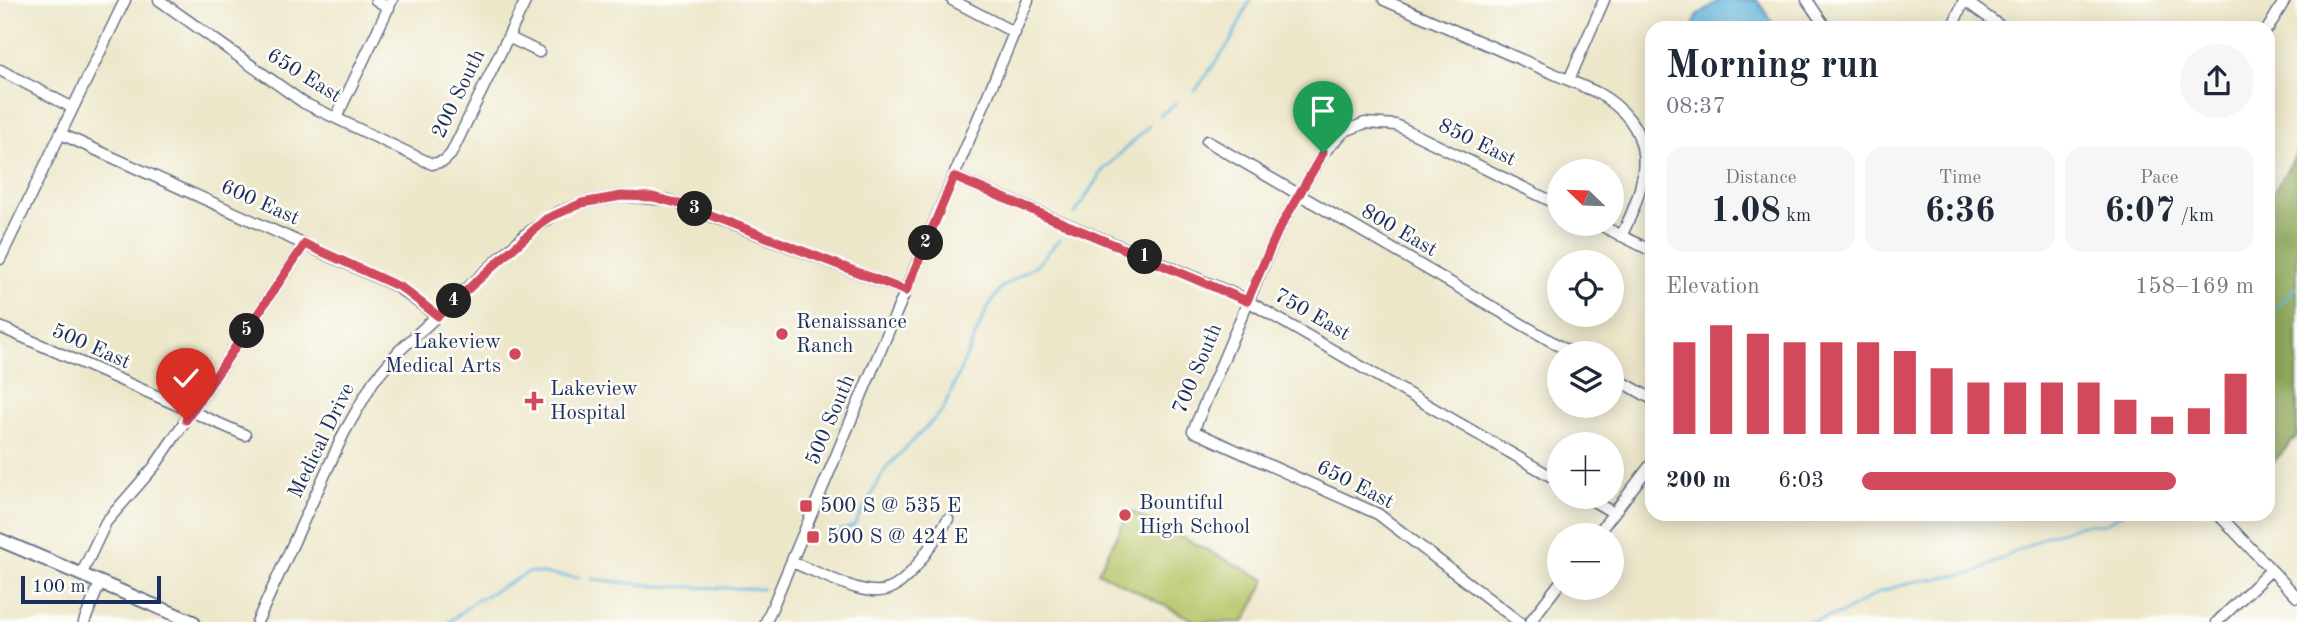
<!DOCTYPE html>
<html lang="en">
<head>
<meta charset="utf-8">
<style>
  body { margin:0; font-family:"Old Standard TT",serif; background:#f6f6f7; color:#1f2937; height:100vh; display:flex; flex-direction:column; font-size:26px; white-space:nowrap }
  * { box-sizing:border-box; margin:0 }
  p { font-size:23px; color:#747a83 }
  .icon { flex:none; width:38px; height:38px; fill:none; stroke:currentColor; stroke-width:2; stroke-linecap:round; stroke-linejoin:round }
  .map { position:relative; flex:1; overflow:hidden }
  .drawer { position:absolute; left:1645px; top:21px; width:630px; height:500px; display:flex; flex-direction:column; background:#fff; border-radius:21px; box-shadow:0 4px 18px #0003 }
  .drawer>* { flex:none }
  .needle { width:46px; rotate:293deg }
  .controls { position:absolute; left:1547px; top:159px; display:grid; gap:14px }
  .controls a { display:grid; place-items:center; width:77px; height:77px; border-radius:50%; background:#fff; box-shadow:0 4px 18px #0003; font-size:35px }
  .scale { position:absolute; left:21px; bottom:18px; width:140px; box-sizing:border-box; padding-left:7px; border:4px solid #1b2f5e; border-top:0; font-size:19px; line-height:24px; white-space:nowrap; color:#1b2f5e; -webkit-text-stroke:5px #fdfcf7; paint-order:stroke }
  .pin { position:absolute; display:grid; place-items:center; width:60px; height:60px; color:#fff; margin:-72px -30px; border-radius:50% 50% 50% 0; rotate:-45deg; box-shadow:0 0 7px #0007 }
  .pin .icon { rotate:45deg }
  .km { position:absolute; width:35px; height:35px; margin:-18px; border-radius:50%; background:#222; color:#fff; font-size:19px; line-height:35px; text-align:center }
  .round { display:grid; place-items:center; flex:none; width:74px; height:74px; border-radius:37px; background:#f6f6f7 }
  .headline { display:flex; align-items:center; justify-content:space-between; height:119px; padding:0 21px }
  h1 { font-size:38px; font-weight:700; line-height:52px }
  .metrics { display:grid; grid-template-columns:repeat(3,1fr); gap:10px; height:119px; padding:7px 21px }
  .metrics div { display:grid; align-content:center; border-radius:18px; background:#f6f6f7; text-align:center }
  .metrics b { font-size:35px; font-weight:700 }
  .metrics small { font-size:19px; font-weight:400 }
  .metrics p { font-size:19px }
  .chart { height:196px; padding:14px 21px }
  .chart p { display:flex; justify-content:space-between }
  .chart svg { width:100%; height:126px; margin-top:7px; stroke:#d1495b; stroke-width:6 }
  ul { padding:0 21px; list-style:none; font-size:23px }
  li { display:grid; grid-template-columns:112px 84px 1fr; align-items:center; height:52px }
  li i { height:18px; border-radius:9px; background:#d1495b }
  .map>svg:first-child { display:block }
  .green { fill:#b7c567; stroke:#697a62; stroke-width:2 }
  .forest { fill:#91aa5c; stroke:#566c5d; stroke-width:2 }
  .water { fill:#62b6de; stroke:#3e729e; stroke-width:2 }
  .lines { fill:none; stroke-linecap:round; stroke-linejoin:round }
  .stream { stroke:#62b6de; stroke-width:2.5 }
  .minor-casing { stroke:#646f84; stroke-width:13 }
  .major-casing { stroke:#646f84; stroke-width:16 }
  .minor { stroke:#fff; stroke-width:10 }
  .major { stroke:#fff; stroke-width:12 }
  .route-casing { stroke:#fff; stroke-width:14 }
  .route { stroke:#d1495b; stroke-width:9 }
  .poi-dot { fill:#d1495b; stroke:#fdfcf7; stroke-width:2.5 }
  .labels { text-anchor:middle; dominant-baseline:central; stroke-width:5; stroke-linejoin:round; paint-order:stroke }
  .street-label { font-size:21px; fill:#1b2f5e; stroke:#fdfcf7 }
  .poi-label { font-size:21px; fill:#1b2f5e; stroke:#fdfcf7; text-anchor:start }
</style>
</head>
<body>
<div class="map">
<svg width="2297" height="622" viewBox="0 0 2297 622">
  <rect width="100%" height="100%" fill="#fdfcf7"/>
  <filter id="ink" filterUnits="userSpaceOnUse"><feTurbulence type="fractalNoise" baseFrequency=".0143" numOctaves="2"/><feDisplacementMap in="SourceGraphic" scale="14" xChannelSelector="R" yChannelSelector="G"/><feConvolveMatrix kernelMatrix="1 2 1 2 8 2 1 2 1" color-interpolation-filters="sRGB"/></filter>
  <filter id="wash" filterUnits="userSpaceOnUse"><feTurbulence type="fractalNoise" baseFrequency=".00686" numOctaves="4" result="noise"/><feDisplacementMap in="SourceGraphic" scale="28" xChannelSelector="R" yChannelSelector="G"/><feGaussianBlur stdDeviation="1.57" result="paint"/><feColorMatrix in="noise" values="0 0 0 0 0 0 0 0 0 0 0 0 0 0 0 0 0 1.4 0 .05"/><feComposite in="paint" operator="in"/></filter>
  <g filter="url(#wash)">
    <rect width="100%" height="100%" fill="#ede7ca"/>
    <!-- green -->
    <path class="green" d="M1130,511L1266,580L1244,622H1197L1098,572Z"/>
    <!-- forest -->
    <path class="forest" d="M2297,153V436L2268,468V201Z"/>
    <!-- water -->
    <path class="water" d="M1720,0H1757L1776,28H1692L1698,15Z"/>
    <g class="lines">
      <!-- stream -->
      <path class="stream" d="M1195,91L1230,42L1250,0
        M1160,115L1177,103
        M1075,214L1102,171L1149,126
        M2268,317L2297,287
        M826,536L854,526L886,468L943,410L987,309L1001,288L1039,263L1059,240
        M592,579L657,586L763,589
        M449,622L474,602L529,572L580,578
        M1810,622L1843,613L1879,592L1913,582L1974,573L2046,536L2085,524L2103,525L2122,514"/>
    </g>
  </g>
  <g filter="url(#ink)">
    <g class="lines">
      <!-- minor casing -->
      <g class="minor-casing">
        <path id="minor" d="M159,0L304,103L432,164L444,161L451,154L526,0
          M376,0L389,8
          M952,0L1015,33
          M1384,0L1596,92C1660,127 1650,180 1621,236
          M1807,0L1826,28
          M1964,0L2003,28
          M1952,28L1964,0
          M2268,28L2285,0
          M508,37L539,52
          M0,70L73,108
          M1569,80L1604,0
          M336,118L392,0
          M61,134L396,286L437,316
          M1207,141L1573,354
          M954,177L1239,296L1559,481
          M1598,224L1652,251
          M0,259L125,0
          M0,327L245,435
          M1612,376L1652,399
          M1586,497L1614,513
          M2218,514L2297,597
          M1596,536L1652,463
          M792,562C889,603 890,611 948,519
          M81,575L106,522L154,467L305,244
          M84,622L100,583
          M257,622L344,433L373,382L399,351L526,234L559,212L582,203L621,196L668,200L906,291
          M766,622L1028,0
          M1519,622L1378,514L1193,431L1278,231L1323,153L1345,131L1365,123L1396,125L1559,205
          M1530,622L1559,584
          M2217,622L2271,570"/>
      </g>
      <!-- major casing -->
      <g class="major-casing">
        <path id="major" d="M0,540L193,622"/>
      </g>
      <!-- minor -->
      <use href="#minor" class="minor"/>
      <!-- major -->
      <use href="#major" class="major"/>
    </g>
  </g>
  <g class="lines" filter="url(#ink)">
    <!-- route casing -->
    <g class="route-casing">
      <path id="route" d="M186,420L305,244L402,288L438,316L546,219L582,203L621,196L653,197L684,205L906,291L954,177L1247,301L1278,231L1323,153"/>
    </g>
    <!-- route -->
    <use href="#route" class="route"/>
  </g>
  <!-- markers -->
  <g class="poi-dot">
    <circle cx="782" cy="334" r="7"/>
    <circle cx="515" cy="354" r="7"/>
    <path d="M530.5 390.5h7v7h7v7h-7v7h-7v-7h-7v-7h7z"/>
    <rect x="799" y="499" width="14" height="14" rx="3.5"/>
    <circle cx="1125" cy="515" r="7"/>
    <rect x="806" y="530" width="14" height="14" rx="3.5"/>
  </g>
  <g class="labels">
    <!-- street labels -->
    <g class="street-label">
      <text transform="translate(304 76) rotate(32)">650 East</text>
      <text transform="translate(459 94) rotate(-64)">200 South</text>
      <text transform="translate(1477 143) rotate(26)">850 East</text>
      <text transform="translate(260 203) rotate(24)">600 East</text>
      <text transform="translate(1399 231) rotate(30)">800 East</text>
      <text transform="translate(1312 315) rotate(30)">750 East</text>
      <text transform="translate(91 347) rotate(24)">500 East</text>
      <text transform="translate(1198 369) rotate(-67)">700 South</text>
      <text transform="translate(831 420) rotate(-67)">500 South</text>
      <text transform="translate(322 441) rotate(-64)">Medical Drive</text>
      <text transform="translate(1355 485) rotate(27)">650 East</text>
    </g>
    <!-- poi labels -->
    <g class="poi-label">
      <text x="796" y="322">Renaissance<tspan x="796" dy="24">Ranch</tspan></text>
      <text x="501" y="342" text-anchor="end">Lakeview<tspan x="501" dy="24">Medical Arts</tspan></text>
      <text x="550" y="389">Lakeview<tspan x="550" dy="24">Hospital</tspan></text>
      <text x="1139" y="503">Bountiful<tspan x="1139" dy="24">High School</tspan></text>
      <text x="820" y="506">500 S @ 535 E</text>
      <text x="827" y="537">500 S @ 424 E</text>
    </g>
  </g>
</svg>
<div class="controls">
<a><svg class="needle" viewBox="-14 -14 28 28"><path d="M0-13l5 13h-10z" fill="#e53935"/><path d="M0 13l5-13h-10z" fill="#747a83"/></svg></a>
<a><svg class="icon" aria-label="locate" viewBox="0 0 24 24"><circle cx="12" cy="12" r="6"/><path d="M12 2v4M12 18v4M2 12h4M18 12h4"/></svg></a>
<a><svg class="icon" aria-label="layers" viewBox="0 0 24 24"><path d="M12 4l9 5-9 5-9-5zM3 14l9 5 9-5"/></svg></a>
<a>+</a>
<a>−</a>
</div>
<div class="scale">100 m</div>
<div class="pin" style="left:1323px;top:153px;background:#1e9e55"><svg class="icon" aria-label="arrive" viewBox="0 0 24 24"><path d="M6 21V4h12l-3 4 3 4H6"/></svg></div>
<div class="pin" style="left:186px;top:420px;background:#d93025"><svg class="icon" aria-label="check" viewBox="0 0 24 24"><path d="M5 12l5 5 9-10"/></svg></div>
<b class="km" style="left:1145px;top:257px">1</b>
<b class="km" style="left:926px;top:243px">2</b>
<b class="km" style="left:695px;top:209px">3</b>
<b class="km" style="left:454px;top:301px">4</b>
<b class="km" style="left:247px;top:331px">5</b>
<section class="drawer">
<div class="headline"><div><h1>Morning run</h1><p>08:37</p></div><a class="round"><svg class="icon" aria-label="share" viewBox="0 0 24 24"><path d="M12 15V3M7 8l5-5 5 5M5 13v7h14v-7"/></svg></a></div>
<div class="metrics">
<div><p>Distance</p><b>1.08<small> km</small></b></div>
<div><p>Time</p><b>6:36</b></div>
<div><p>Pace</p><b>6:07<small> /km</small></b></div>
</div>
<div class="chart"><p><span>Elevation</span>158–169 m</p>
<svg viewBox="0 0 160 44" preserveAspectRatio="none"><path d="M5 44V12M15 44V6M25 44V9M35 44V12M45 44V12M55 44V12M65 44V15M75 44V21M85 44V26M95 44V26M105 44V26M115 44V26M125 44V32M135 44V38M145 44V35M155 44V23"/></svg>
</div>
<ul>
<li><b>200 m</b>6:03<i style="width:80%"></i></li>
</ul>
</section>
</div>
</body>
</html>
